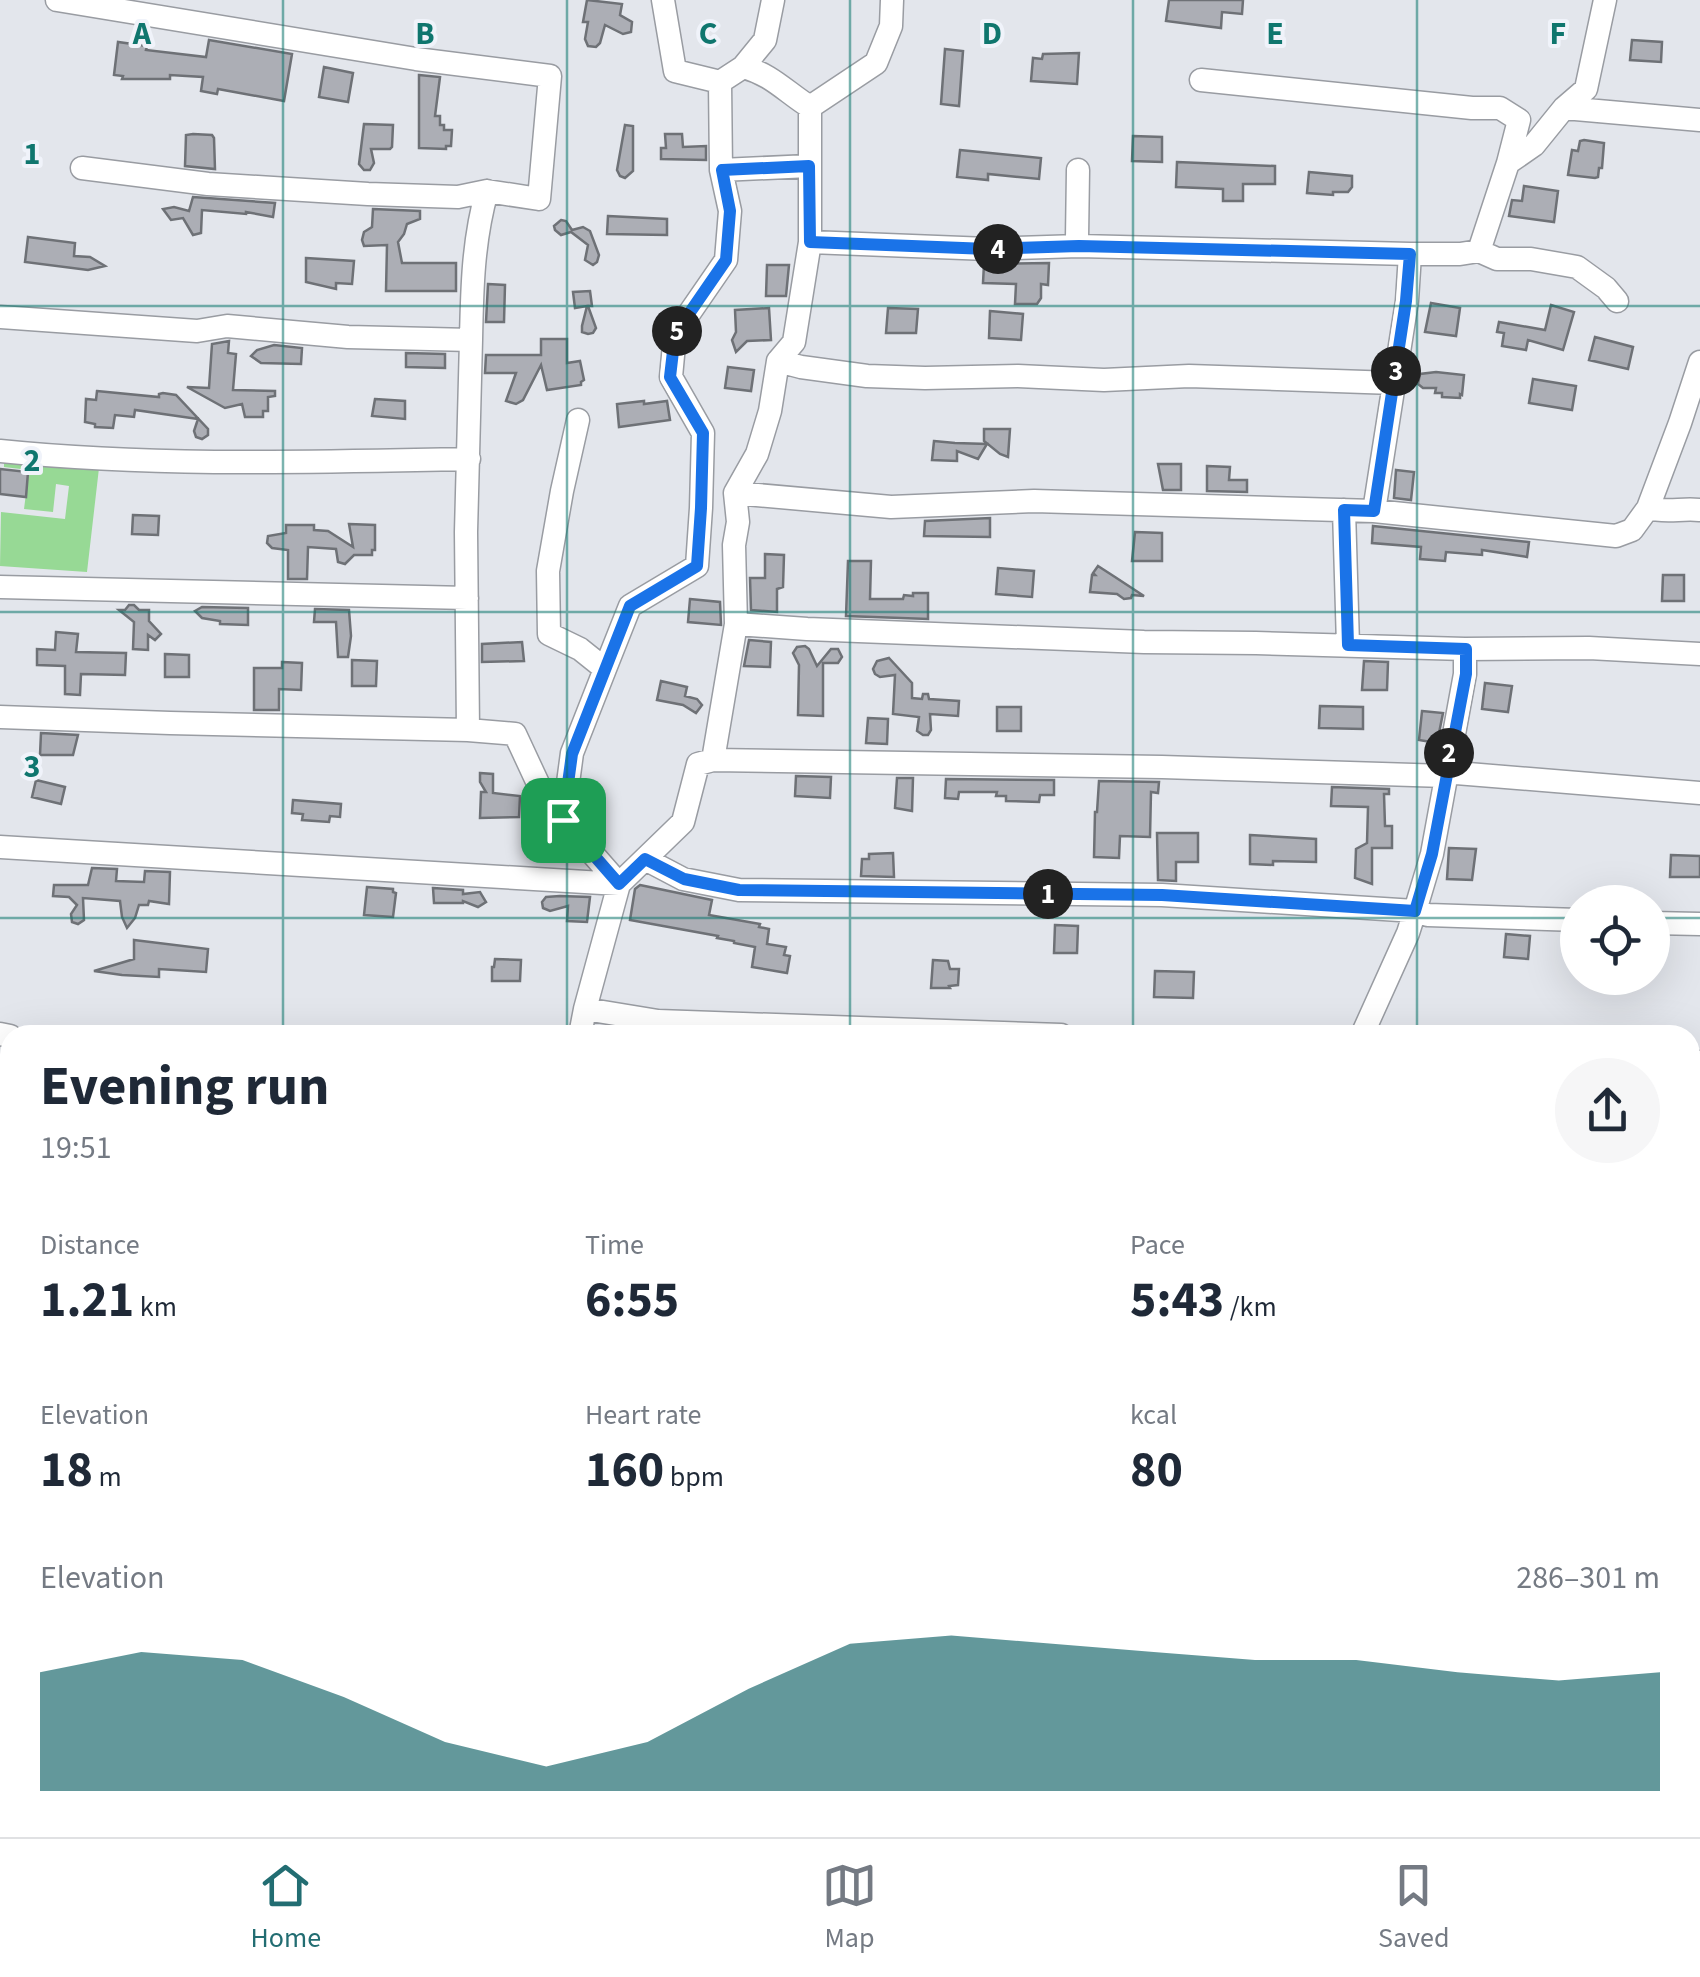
<!DOCTYPE html>
<html lang="en">
<head>
<meta charset="utf-8">
<style>
  body { margin:0; font-family:"Source Sans 3",sans-serif; background:#f6f6f7; color:#1f2937; height:100vh; display:flex; flex-direction:column; font-size:38px; white-space:nowrap }
  * { box-sizing:border-box; margin:0 }
  p { font-size:32px; color:#747a83 }
  .icon { flex:none; width:55px; height:55px; fill:none; stroke:currentColor; stroke-width:2; stroke-linecap:round; stroke-linejoin:round }
  .map { position:relative; flex:1; overflow:hidden }
  .sheet { position:absolute; left:0px; top:1025px; width:1700px; height:812px; display:flex; flex-direction:column; background:#fff; border-radius:30px 30px 0 0; box-shadow:0 10px 40px #0002 }
  .sheet>* { flex:none }
  .controls { position:absolute; left:1560px; top:885px; display:grid; gap:20px }
  .controls a { display:grid; place-items:center; width:110px; height:110px; border-radius:50%; background:#fff; box-shadow:0 10px 40px #0002; font-size:50px }
  .pin { position:absolute; display:grid; place-items:center; width:85px; height:85px; color:#fff; margin:-42px; border-radius:20px; box-shadow:0 5px 15px #0006 }
  .km { position:absolute; width:50px; height:50px; margin:-25px; border-radius:50%; background:#222; color:#fff; font-size:28px; line-height:50px; text-align:center }
  .round { display:grid; place-items:center; flex:none; width:105px; height:105px; border-radius:52px; background:#f6f6f7 }
  .summary { display:flex; align-items:center; justify-content:space-between; height:170px; padding:0 40px }
  h1 { font-size:55px; font-weight:700; line-height:75px }
  .stats { display:grid; grid-template-columns:repeat(3,1fr); gap:15px; height:170px; padding:10px 40px }
  .stats div { display:grid; align-content:center }
  .stats b { font-size:50px; font-weight:700 }
  .stats small { font-size:28px; font-weight:400 }
  .stats p { font-size:28px }
  .chart { height:280px; padding:20px 40px }
  .chart p { display:flex; justify-content:space-between }
  .chart svg { width:100%; height:180px; margin-top:10px; fill:#226d72; opacity:.7 }
  .menu { display:flex; justify-content:space-around; align-items:center; height:140px; border-top:2px solid #e0e1e3; background:#fff; font-size:28px; color:#747a83 }
  .menu a { display:grid; justify-items:center; gap:5px }
  .menu .current { color:#226d72 }
  .map>svg:first-child { display:block }
  .green { fill:#97d995 }
  .building { fill:#acaeb5; stroke:#6e7176; stroke-width:2.5 }
  .lines { fill:none; stroke-linecap:round; stroke-linejoin:round }
  .minor-casing { stroke:#999ca2; stroke-width:25 }
  .minor { stroke:#fff; stroke-width:22 }
  .route-casing { stroke:#fff; stroke-width:20 }
  .route { stroke:#1a73e8; stroke-width:12 }
  .grid { fill:none; stroke:#0f766e; stroke-width:2.5; stroke-opacity:0.55 }
  .grid-label { font-size:32px; text-anchor:middle; font-weight:bold; fill:#0f766e; stroke:#f0f3fa; stroke-width:8; stroke-linejoin:round; paint-order:stroke }
</style>
</head>
<body>
<div class="map">
<svg width="1700" height="1837" viewBox="0 0 1700 1837">
  <rect width="100%" height="100%" fill="#e3e6ec"/>
  <!-- green -->
  <path class="green" d="M4,461L99,468L87,572L0,566L1,512L65,519L69,486L56,484L53,512L24,509L29,470L4,467Z"/>
  <!-- building -->
  <path class="building" d="M587,0L622,4L620,15L632,22L631,32L623,34L605,25L600,43L596,47L588,46L585,39L588,22H583Z
    M1169,0H1243L1242,14L1222,12L1221,28L1166,21Z
    M209,40L292,54L284,101L218,89L217,94L201,91L203,77L170,75V79H122L123,76L114,75L118,42L147,46L146,50L206,57Z
    M1632,40L1662,42L1661,62L1630,60Z
    M945,49L963,51L959,106L941,104Z
    M1079,53L1077,84L1031,81L1033,58L1042,59L1043,54Z
    M324,67L353,73L348,102L319,97Z
    M419,75L440,77L435,116H440V125H444V130H452L451,146H446V149L419,148Z
    M364,124L393,125L392,147L390,149H371L374,163L370,170H364L359,164Z
    M625,125L633,126V171L625,178L620,176L617,170Z
    M193,134L212,135L214,138L215,169L185,166L186,135Z
    M665,134H682L683,147L706,146V160L661,159V148H666Z
    M1133,136L1162,137V162L1132,161Z
    M1584,140L1604,143L1602,168H1599L1598,177L1595,178L1568,175L1572,150L1578,151L1580,141Z
    M960,150L1041,158L1039,179L988,174V180L957,177Z
    M1177,162L1275,166V184H1243V201H1223V189L1176,187Z
    M1309,172L1352,176V187L1348,192H1333V195L1307,193Z
    M1524,186L1558,191L1554,222L1509,216L1512,200L1522,201Z
    M193,197L275,203L273,217L246,212V214L202,210L201,233L193,235L183,218L171,220L163,209L174,207L189,211Z
    M373,209L420,211V219L407,224L404,234L398,242L402,263H456V291H386L387,245L364,246L362,240L364,232L372,227Z
    M608,216L667,219V235L607,234Z
    M561,220L566,221L572,230L583,227L590,231L599,255L597,262L593,265L585,260L588,245L571,232L561,235L555,230L554,226Z
    M28,237L75,243L74,256L90,257L105,266L88,270L25,262Z
    M306,258L354,261L352,284L336,283V289L306,282Z
    M1049,263L1048,285L1041,284V298L1037,304H1015L1016,284L983,283L984,264Z
    M767,265H789L786,296H766Z
    M488,284L505,285L504,322H486Z
    M590,291L592,306H588L596,328L593,333L588,334L582,332V326L587,306L575,308L573,292Z
    M1431,303L1460,308L1456,336L1425,332Z
    M1551,305L1574,312L1563,350L1528,340L1526,350L1502,346L1504,333L1497,332L1499,322L1545,330Z
    M769,308L771,340L747,341L736,352L732,340L736,332L735,310Z
    M888,308L918,309L916,333H886Z
    M990,311L1023,314L1021,340L989,338Z
    M1595,337L1633,347L1628,369L1589,360Z
    M541,339H567V363L580,361L584,380L581,382V385L547,390L541,365L523,400L516,404L506,401L516,373H485L486,355H541Z
    M229,341L228,353L236,354L233,390L275,391V396L268,397V411H263V417H245L242,404L225,408L187,387L209,388L212,344Z
    M274,345L302,348L301,364L261,363L251,356L257,350Z
    M406,353L445,354V368L406,367Z
    M728,367L754,370L751,391L725,388Z
    M1436,372L1464,375L1462,395L1460,394V398L1442,397V393H1435L1436,388H1423L1418,384L1420,374Z
    M1533,379L1576,386L1572,410L1529,403Z
    M97,391L159,397V394L163,393L176,395L208,429V435L202,439L196,437L194,431L198,419L135,410L134,417L115,415L113,428L95,427V424L85,422L86,399L96,400Z
    M375,399L405,401V419L372,416Z
    M644,401V404L667,401L670,420L619,427L617,404Z
    M984,429H1010L1008,457L1000,454L984,441Z
    M934,441L955,443L987,444L978,459L957,451V461L932,460Z
    M1158,464H1181V490H1163Z
    M1207,466L1230,467L1229,480H1247V492L1207,491Z
    M0,469L28,472L26,497L0,494Z
    M1396,470L1414,472L1411,500L1394,498Z
    M133,515L159,516L158,535L132,534Z
    M990,518V537L924,536L925,521Z
    M349,524L375,525V550H372V555H354L345,564L338,562L336,549L308,547L307,579H288V550L272,548L267,543L268,536L286,533V525H314V530L328,531L353,547Z
    M1373,526L1529,542L1527,557L1482,550V555L1446,552L1445,561L1420,559L1421,547L1372,543Z
    M1135,532L1162,533V561H1132Z
    M765,554L784,555L783,587L777,589V612L751,610L750,578H765Z
    M848,561H871L870,599H903L904,595L913,596V593H928V619L846,616Z
    M1098,566L1115,577L1144,596L1132,595L1131,598L1124,599L1117,594L1090,592L1092,575H1095L1093,573Z
    M998,568L1034,571L1032,597L996,594Z
    M1663,575H1684V601H1662Z
    M690,599L720,602L721,625L688,622Z
    M129,605H134L139,610H149V621L161,634L155,640L148,635V650L133,649L134,622L119,610H125Z
    M202,607L248,608V625L220,624V621L202,618L195,611Z
    M315,609L349,610L351,636L348,657H338L336,622H314Z
    M56,632L78,634L76,652L126,653L125,675L81,674L80,695L65,694V666L37,665V649L55,650Z
    M749,640L771,642L770,667L744,666Z
    M522,642L524,661L482,662V644Z
    M805,646L809,649L817,666L831,649H838L842,657L838,663H823V716L798,715L799,665L793,653L797,647Z
    M165,654L189,655V677H165Z
    M889,658L912,683V698L922,699L923,694H928L929,699L959,701L958,716L930,714L931,730L928,735H923L917,731L919,717L893,714L895,675L880,677L875,674L873,669L877,661Z
    M352,660L377,661L376,686H352Z
    M1364,661L1388,662L1387,690H1362Z
    M282,662L302,663L301,690L279,689V710H254V668H282Z
    M661,681L687,687L685,696L697,699L702,705L696,713L683,705L657,700Z
    M1485,683L1512,686L1508,712L1482,709Z
    M1320,706L1363,707V729L1319,728Z
    M997,707H1021V731H997Z
    M1422,711L1443,713L1437,743L1419,740Z
    M868,718L888,719L887,744L866,743Z
    M41,733L78,735L73,755H40Z
    M480,773L493,774V793L520,796L519,817L480,818L481,792H486L480,782Z
    M796,776L831,777L830,798L795,796Z
    M897,778H913L912,811L895,808Z
    M946,779L1054,780V795H1040L1039,802L1006,801V796H996L997,792H959L958,799L945,798Z
    M36,780L65,787L61,804L32,797Z
    M1099,781L1159,782L1158,793L1151,792L1150,837L1120,836L1119,858L1094,857L1095,812H1097Z
    M1332,787L1389,789V794H1384L1385,826H1392V848H1372V884L1355,878L1356,849L1367,843L1368,807L1331,806Z
    M293,800L341,804L340,817L330,816L329,822L302,820L303,814L292,813Z
    M1157,833H1198V862H1176V881L1158,880Z
    M1250,835L1316,839V862L1273,861V865L1250,864Z
    M1449,848L1476,849L1472,880L1447,879Z
    M893,853L894,877L861,876L862,859H869V854Z
    M1671,855L1700,856V877H1670Z
    M92,868L117,869L116,881L144,882L145,871L170,872L169,904L149,901L148,905H139L135,918L127,928L122,917L120,901L83,898L84,920L78,924L72,922L71,914L77,905L69,897L53,896L54,885H88Z
    M640,885L712,900L709,915L760,924L759,927L769,929L767,944L786,947L784,955L790,956L787,973L752,967L755,947L734,943V941L717,938L718,936L630,920L635,889Z
    M367,887L393,889V892L396,893L393,917L364,915Z
    M433,888L463,890V894L480,892L486,902L478,907L463,901V903H434Z
    M560,896L590,897L587,922L567,921L568,906L550,911L543,908L542,902L546,897Z
    M1055,925L1078,926L1077,953H1054Z
    M1506,934L1530,936L1528,959L1504,957Z
    M134,940L208,949L206,972L159,969V977L122,975L94,971L134,959Z
    M495,959L521,960L520,981H492V967H494Z
    M933,960L948,961L950,969H959L958,985L949,986L950,988H931Z
    M1155,971L1194,972L1193,998L1154,997Z"/>
  <g class="lines">
    <!-- minor casing -->
    <g class="minor-casing">
      <path id="minor" d="M57,0L416,59L550,76L539,199L487,191C473,240 472,289 471,340
        M743,67L765,40L773,0
        M1201,80L1472,108H1500L1519,120L1508,163L1479,251
        M720,82L743,67C771,74 786,92 810,107L876,63L891,26L892,0
        M1564,108L1700,120
        M1508,163L1534,145L1564,108L1586,89L1605,0
        M82,168L208,184L368,194L458,197L487,191
        M721,170L809,166
        M1078,170L1077,238L1079,246
        M810,242L988,249L1079,246L1410,254H1460L1479,251L1497,259H1531L1577,267L1606,288L1617,301
        M0,317L197,331L227,326L348,337L471,340L466,532L468,730L515,734L542,792L563,820L619,884L585,1009L580,1035
        M778,361L801,367L867,376L925,378L1018,376L1104,380L1189,376L1394,383
        M1700,362L1680,423L1648,508C1665,513 1682,508 1700,510
        M0,451C156,467 313,462 469,459
        M735,493L891,507L1034,501L1374,511L1407,301L1410,254
        M1344,510L1348,645
        M1374,511L1616,536L1632,530L1648,508
        M0,587L467,598
        M736,624L807,629L1144,642L1256,643L1465,649L1589,648L1700,654
        M605,669L630,606L697,566L701,508L703,433L671,377L675,334L726,260L730,211L721,170L720,82L675,71L663,0
        M0,717L170,723L468,730
        M713,760L1162,767L1445,776L1456,773L1700,793
        M563,820L572,753L605,669L580,649L549,634L548,571L562,491L578,420
        M0,847L619,884L683,822L698,764L713,760L736,624L734,545L738,522L735,493L757,454L770,411L778,361L794,342L810,242V107
        M645,859L683,879L739,890L1162,895L1415,911L1428,915L1578,920
        M1652,923L1700,924
        M585,1009L658,1021L1061,1035
        M0,1034L10,1036
        M1362,1035L1408,933L1415,911L1432,854L1465,674V649
        M1690,1062H1700
        M1690,1186L1700,1187
        M0,1247L10,1246
        M1690,1319H1700
        M0,1391H10
        M1690,1452H1700
        M0,1515H10
        M1690,1585H1700
        M0,1638L10,1639
        M1690,1720L1700,1721
        M668,1828L672,1837
        M1090,1828L1097,1837
        M1413,1828L1420,1837
        M160,1837V1828
        M821,1837L858,1828
        M1682,1837L1700,1829"/>
    </g>
    <!-- minor -->
    <use href="#minor" class="minor"/>
  </g>
  <g class="lines">
    <!-- route casing -->
    <g class="route-casing">
      <path id="route" d="M809,166L810,242L988,249L1079,246L1410,254L1406,301L1374,511L1344,510L1348,645L1466,649V674L1432,854L1415,911L1162,895L739,890L684,879L645,859L619,884L563,820L572,754L630,606L697,566L701,508L703,433L670,377L675,334L726,260L730,211L722,170Z"/>
    </g>
    <!-- route -->
    <use href="#route" class="route"/>
  </g>
  <!-- grid -->
  <path class="grid" d="M283,0V1035M567,0V1035M850,0V1035M1133,0V1035M1417,0V1035M0,306H1700M0,612H1700M0,918H1578M1652,918H1700M0,1225H10M1690,1225H1700M0,1531H10M1690,1531H1700M283,1828V1837M567,1828V1837M850,1828V1837M1133,1828V1837M1417,1828V1837"/>
  <g class="grid-label">
    <text x="142" y="44">A</text>
    <text x="425" y="44">B</text>
    <text x="708" y="44">C</text>
    <text x="992" y="44">D</text>
    <text x="1275" y="44">E</text>
    <text x="1558" y="44">F</text>
    <text x="32" y="164">1</text>
    <text x="32" y="471">2</text>
    <text x="32" y="777">3</text>
  </g>
</svg>
<div class="controls">
<a><svg class="icon" aria-label="locate" viewBox="0 0 24 24"><circle cx="12" cy="12" r="6"/><path d="M12 2v4M12 18v4M2 12h4M18 12h4"/></svg></a>
</div>
<div class="pin" style="left:563px;top:820px;background:#1e9e55"><svg class="icon" aria-label="arrive" viewBox="0 0 24 24"><path d="M6 21V4h12l-3 4 3 4H6"/></svg></div>
<b class="km" style="left:1048px;top:894px">1</b>
<b class="km" style="left:1449px;top:753px">2</b>
<b class="km" style="left:1396px;top:371px">3</b>
<b class="km" style="left:998px;top:249px">4</b>
<b class="km" style="left:677px;top:331px">5</b>
<section class="sheet">
<div class="summary"><div><h1>Evening run</h1><p>19:51</p></div><a class="round"><svg class="icon" aria-label="share" viewBox="0 0 24 24"><path d="M12 15V3M7 8l5-5 5 5M5 13v7h14v-7"/></svg></a></div>
<div class="stats">
<div><p>Distance</p><b>1.21<small> km</small></b></div>
<div><p>Time</p><b>6:55</b></div>
<div><p>Pace</p><b>5:43<small> /km</small></b></div>
</div>
<div class="stats">
<div><p>Elevation</p><b>18<small> m</small></b></div>
<div><p>Heart rate</p><b>160<small> bpm</small></b></div>
<div><p>kcal</p><b>80</b></div>
</div>
<div class="chart"><p><span>Elevation</span>286–301 m</p>
<svg viewBox="0 0 160 44" preserveAspectRatio="none"><path d="M0 44V15L10 10L20 12L30 21L40 32L50 38L60 32L70 19L80 8L90 6L100 8L110 10L120 12L130 12L140 15L150 17L160 15V44z"/></svg>
</div>
</section>
</div>
<nav class="menu">
<a class="current"><svg class="icon" aria-label="home" viewBox="0 0 24 24"><path d="M3 11l9-7 9 7M6 9v11h12V9"/></svg>Home</a>
<a><svg class="icon" aria-label="map" viewBox="0 0 24 24"><path d="M3 6l6-2 6 2 6-2v14l-6 2-6-2-6 2zM9 4v14M15 6v14"/></svg>Map</a>
<a><svg class="icon" aria-label="saved" viewBox="0 0 24 24"><path d="M7 4h10v16l-5-4-5 4z"/></svg>Saved</a>
</nav>
</body>
</html>
